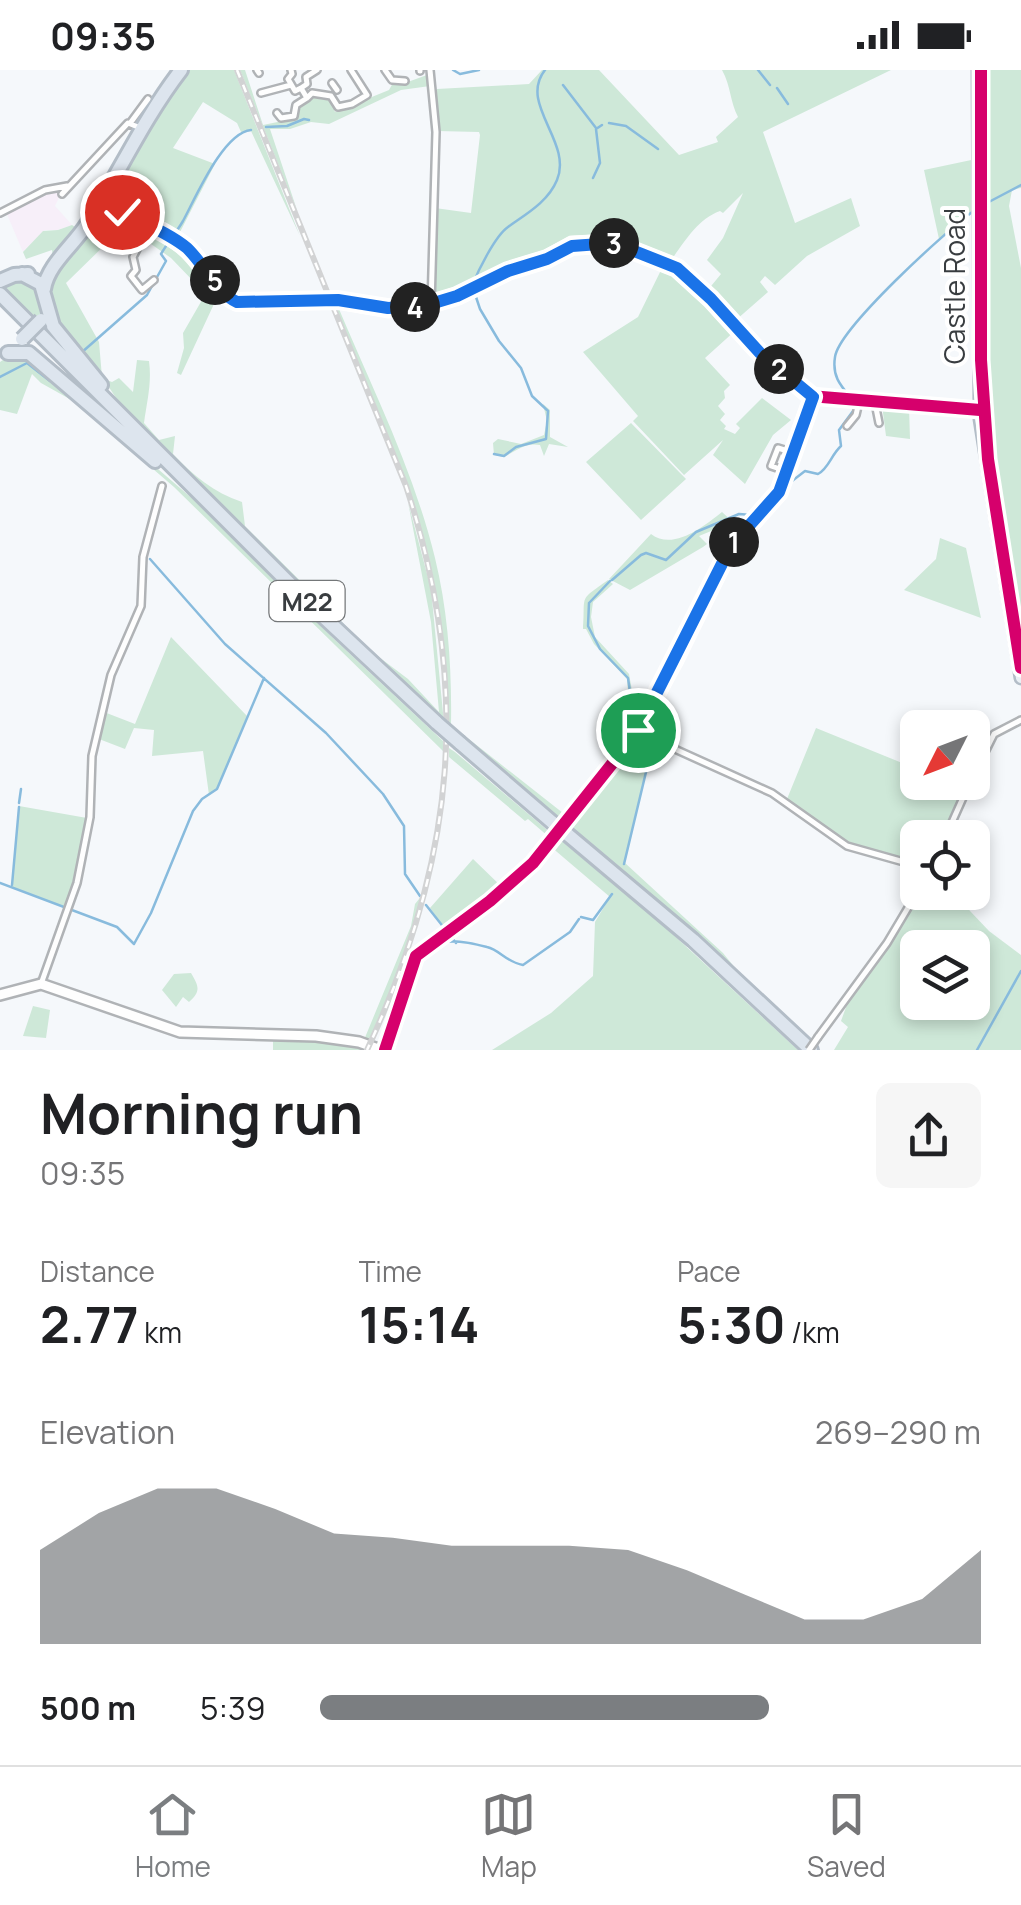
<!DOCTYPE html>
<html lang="en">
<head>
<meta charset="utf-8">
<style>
  body { margin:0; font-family:Manrope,sans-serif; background:#f6f6f6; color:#202124; height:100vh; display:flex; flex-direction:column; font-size:38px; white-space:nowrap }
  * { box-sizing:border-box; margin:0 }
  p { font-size:32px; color:#757577 }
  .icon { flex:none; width:55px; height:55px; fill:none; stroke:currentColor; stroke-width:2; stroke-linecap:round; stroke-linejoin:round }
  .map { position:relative; height:980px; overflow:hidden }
  .side { display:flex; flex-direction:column; background:#fff; flex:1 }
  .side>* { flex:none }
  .needle { width:65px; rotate:228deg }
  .fabs { position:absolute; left:900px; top:640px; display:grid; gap:20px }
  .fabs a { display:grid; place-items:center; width:90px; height:90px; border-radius:15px; background:#fff; box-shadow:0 5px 15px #0003; font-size:50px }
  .pin { position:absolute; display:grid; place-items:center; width:85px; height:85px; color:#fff; margin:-42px; border:5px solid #fff; border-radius:50%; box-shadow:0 2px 10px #0007 }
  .km { position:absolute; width:50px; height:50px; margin:-25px; border-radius:50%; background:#222; color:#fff; font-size:28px; line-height:50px; text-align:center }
  .round { display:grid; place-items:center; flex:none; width:105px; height:105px; border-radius:15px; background:#f6f6f6 }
  .headline { display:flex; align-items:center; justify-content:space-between; height:170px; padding:0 40px }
  h1 { font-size:55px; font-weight:700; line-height:75px }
  .figures { display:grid; grid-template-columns:repeat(3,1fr); gap:15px; height:170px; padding:10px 40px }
  .figures div { display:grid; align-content:center }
  .figures b { font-size:50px; font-weight:700 }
  .figures small { font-size:28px; font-weight:400 }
  .figures p { font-size:28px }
  .chart { height:280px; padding:20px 40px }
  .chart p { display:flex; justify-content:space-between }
  .chart svg { width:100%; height:180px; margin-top:10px; fill:#7b7e81; opacity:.7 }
  ul { padding:0 40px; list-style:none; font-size:32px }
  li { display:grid; grid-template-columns:160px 120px 1fr; align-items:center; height:75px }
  li i { height:25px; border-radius:12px; background:#7b7e81 }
  .status { display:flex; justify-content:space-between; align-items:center; height:70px; padding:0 50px; background:#fff; direction:ltr }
  .status svg { height:28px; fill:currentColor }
  .tab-bar { display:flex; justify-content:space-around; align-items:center; height:140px; border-top:2px solid #e0e0e0; background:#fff; font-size:28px; color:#757577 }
  .tab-bar a { display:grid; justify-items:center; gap:5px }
  .tab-bar .selected { color:#7b7e81 }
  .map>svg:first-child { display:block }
  .commercial { fill:#f7eff9 }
  .green { fill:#cee8d8; fill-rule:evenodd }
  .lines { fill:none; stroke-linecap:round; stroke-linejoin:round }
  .stream { stroke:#8bd; stroke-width:2.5 }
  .street-casing { stroke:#b0b3b6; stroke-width:10 }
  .secondary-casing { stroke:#b0b3b6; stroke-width:14 }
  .primary-casing { stroke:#b3bdc7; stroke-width:15 }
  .highway-casing { stroke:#b3bdc7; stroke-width:18 }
  .street { stroke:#fefefe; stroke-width:5 }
  .secondary { stroke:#fefefe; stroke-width:9 }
  .primary { stroke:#eaf0f5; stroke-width:10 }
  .highway { stroke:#dde5ee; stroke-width:12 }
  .rail-casing { stroke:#d2d3d4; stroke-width:6 }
  .rail { stroke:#fff; stroke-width:2.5; stroke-dasharray:8; stroke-linecap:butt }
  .street-bridge-casing { stroke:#b0b3b6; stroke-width:10; stroke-linecap:butt }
  .highway-bridge-casing { stroke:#b3bdc7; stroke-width:18; stroke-linecap:butt }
  .street-bridge { stroke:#fefefe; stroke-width:5 }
  .highway-bridge { stroke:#dde5ee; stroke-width:12 }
  .cycleway-casing { stroke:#fff; stroke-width:19 }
  .cycleway { stroke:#d6006c; stroke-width:12 }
  .route-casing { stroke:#fff; stroke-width:20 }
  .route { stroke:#1a73e8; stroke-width:12 }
  .labels { text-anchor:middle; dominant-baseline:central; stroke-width:8; stroke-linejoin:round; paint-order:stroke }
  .shield { fill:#fff; stroke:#747779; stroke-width:2.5 }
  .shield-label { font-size:25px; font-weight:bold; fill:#393d40 }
  .street-label { font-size:28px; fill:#393d40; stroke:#fff }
</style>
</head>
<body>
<div class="status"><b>09:35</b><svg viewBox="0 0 49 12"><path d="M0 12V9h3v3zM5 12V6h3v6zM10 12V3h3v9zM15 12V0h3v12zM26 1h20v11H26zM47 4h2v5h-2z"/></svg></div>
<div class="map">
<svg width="1021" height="980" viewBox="0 0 1021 980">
  <rect width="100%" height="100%" fill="#f5f8fb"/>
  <!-- commercial -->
  <path class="commercial" d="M64,118L55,136L72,155L58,160H45L23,182L6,142L44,121Z"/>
  <!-- green -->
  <path class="green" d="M187,0H234L300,166L251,61L241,62L237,53L203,32L173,78L215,94L180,162L174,166L104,130L136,75Z
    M240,0H245L263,55L297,48L296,37L313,25L330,27L335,42L389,20L394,11L405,13L427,5L430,16L401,20L329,54L311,52L290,59H270L298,143Z
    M542,0H599L679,85L718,72L716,67L738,47C730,32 731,16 722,0H891L763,62L795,153L851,128L860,156L807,186L775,215L765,206L760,212L768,222L736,250L707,221L721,204L707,190L723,168L743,123L723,143L720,141C696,150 684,173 669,193L618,172H582L547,188L509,197L452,226L433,231L435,138L471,143L480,65L479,62L437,61V19L529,14Z
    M983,0H1021V118L1012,120L1009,136L1021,198V584L989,380L982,289Z
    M976,89L977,139L939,169L924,100Z
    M106,135L141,154L144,160L141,168L127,163L113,167L66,213L99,272L102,307C90,289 75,275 62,258C27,212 79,169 106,135Z
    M72,155L78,159L53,188L52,180L26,189L23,182L43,161L58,160Z
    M150,158L187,180L220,221L181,305L177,303L184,278L183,263L202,230L200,226L207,214H196L171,188L151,174L147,173L135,190Z
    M664,194L689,211L736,260L705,288L730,315L724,321L725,328L718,336L725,344L720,350L726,356L724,359L735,364L740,358L736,354L762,328L791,350L773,365L745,414L713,385L723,370L684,405L633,351L638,346L583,282L638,247Z
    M12,207L39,214L44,242L34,251L0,218Z
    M332,232H336C371,316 413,398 435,488C448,541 452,599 451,655L568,747L562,753L448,656C445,600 442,544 429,489C408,400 366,316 332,232Z
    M23,283L194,430L332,567L443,671V681L174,417L75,332L41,313L32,304L17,344L0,340V292L10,285Z
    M137,290L149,291C152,313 147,331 144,353L159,370L175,366L173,384C194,406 213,422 242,432L245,456L371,581L408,609L439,642L431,552L408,432L431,519L444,653C366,583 292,507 218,433C179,395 130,355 104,309L112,312L119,308L133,322Z
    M543,334L550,340V367L568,377L549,374L544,386L540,375C525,372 516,381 504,387L494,385L493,373L498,369L521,374L544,365L547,351Z
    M882,335L909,337L910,369L886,366Z
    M631,353L686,409L641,450L586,392Z
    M722,442L733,452L699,466L707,474L703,477L630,520L609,509L651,464C673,481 703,457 722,442Z
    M940,468L966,478L981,548L904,520L936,489Z
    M608,510L613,514L593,532L591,547L595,567L629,604L636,642L641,649L637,655L630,647L627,609L594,574L586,559H583C586,524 577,532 608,510Z
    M171,567L247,646L217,719L209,725L203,681L152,686L154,660L134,658L125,679L99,669L104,642L135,654Z
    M644,654L652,677L625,793L723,883L740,904L566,757Z
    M816,658L917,699L918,712L951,713L965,718L943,767L918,768L917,794L847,774L787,729Z
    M449,678L455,682L552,764L549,767L528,749L525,751L449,687Z
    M19,736L87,748L75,816L66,838L12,817Z
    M558,768L665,857L798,980H492L551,943L593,906L595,852L610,827L550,776Z
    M473,789L503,818L447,862L430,838Z
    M918,823H953L989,861L1021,885V980H834L848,957L841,951L849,929L890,872ZM918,878H972V932H918Z
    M423,824L408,879L371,968L364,970L411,856L415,834Z
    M191,903C198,915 202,921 189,932L183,927L176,937L162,920L174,904Z
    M33,936L50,940L46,968L23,966Z
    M273,967H318L365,976L364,980H273Z"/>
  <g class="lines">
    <!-- stream -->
    <path class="stream" d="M453,0L460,4L479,0
      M758,0L770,15
      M563,15L596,58
      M777,18L788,34
      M609,53L626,56L658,79
      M266,57L287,56L304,49L309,50
      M123,102L135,107
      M137,107L148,111
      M593,108L600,93L596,59L602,55
      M985,134L1021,115
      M472,216C478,201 495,166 508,157C526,144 548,132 557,110C573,72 518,34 545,0
      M474,221L480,239L499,271L521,298L532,326L548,341L546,369L516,377L504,386L494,384
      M81,283L147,225L166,191L161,184C168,172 176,163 183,151C196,127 223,63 251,60
      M0,307L27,293L50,311
      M851,328C840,315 832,306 835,287C839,258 948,159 975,140
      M783,418L805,401L818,404C829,398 831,385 841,376L839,360L856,337L854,334
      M767,431L776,420
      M150,489L225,574L326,663L383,724L404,756L405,804L420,826
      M612,510L641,485L646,483L666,490L696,462L739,444L752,445L765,433
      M610,511L589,533L588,556L600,579L628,608L633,642L638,650
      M19,733L21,719
      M624,794L652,677L643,654
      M0,813L117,857L134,874L151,843L193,741L202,729L217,719L264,608
      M12,815L19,737
      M426,835L456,873
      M581,847L593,850L612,824
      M433,876C447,867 472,873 487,877C500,880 506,892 523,895L570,862L579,849
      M388,980L407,920
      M977,980L1021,901"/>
    <!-- street casing -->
    <g class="street-casing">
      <path id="street" d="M257,0L259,3
        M291,0L292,4L288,9L295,21L301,18
        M317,0L306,7L307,14L301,18L307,28L312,23L331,26L338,37L352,34L367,25L351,0
        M385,0L392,10L405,11
        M420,0V1
        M430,0L436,62L431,235
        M332,13L337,20
        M261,23L291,15
        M277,43L281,48L294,46L296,35L307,28
        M131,52L148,29
        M62,124L128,53L138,57
        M102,131C128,145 157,157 181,174C202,189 216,223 237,232L338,230L388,239L424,236L457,226L508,201L547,189L572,175L614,173L677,198L711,229L760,283L810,326L980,340
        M0,143L45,120L67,116
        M149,156L133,187L136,200L131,206L142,220L154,210
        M875,333L879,353
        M847,356L856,345L859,332
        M780,399L771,396L778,378L794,383
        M649,641L666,672L677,680L772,723L847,776L918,796
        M972,708L994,664L1021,650
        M945,768L970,712
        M41,914L77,813L90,747L92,686L111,605L141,536L143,487L162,416
        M818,967L887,873L918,821
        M385,980L416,886L490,831L533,793L631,670L674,592L731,476L779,422L813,328"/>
    </g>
    <!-- secondary casing -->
    <g class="secondary-casing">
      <path id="secondary" d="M0,925L41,914L180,962L316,966L359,972L381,980"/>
    </g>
    <!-- primary casing -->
    <g class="primary-casing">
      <path id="primary" d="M978,0L980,349L1021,608"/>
    </g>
    <!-- highway casing -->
    <g class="highway-casing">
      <path id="highway" d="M22,204L41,214L53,256L101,315
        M0,211L14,205L28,204
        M44,219C48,194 74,175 87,154C119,103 144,48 181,0
        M0,224L313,537L437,653
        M8,283H29L155,391
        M460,673L553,753
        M567,764L693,870L811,980"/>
    </g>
    <!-- street -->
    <use href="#street" class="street"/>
    <!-- secondary -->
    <use href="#secondary" class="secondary"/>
    <!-- primary -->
    <use href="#primary" class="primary"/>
    <!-- highway -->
    <use href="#highway" class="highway"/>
    <!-- rail casing -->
    <g class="rail-casing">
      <path id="rail" d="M237,0L406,416C472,617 456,789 367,980"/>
    </g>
    <!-- rail -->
    <use href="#rail" class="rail"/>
    <!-- street-bridge casing -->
    <g class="street-bridge-casing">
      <path id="street-bridge" d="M809,980L818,967"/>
    </g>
    <!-- highway-bridge casing -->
    <g class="highway-bridge-casing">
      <path id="highway-bridge" d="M22,269L41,250
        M437,653L460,673
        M553,753L567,764"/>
    </g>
    <!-- street-bridge -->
    <use href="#street-bridge" class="street-bridge"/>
    <!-- highway-bridge -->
    <use href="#highway-bridge" class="highway-bridge"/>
    <!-- cycleway casing -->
    <g class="cycleway-casing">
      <path id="cycleway" d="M981,0V290L988,389L1021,598
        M101,130C127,145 160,157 183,176C202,191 218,224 237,232L338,230L388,239L424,236L457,226L508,201L547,189L572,175L614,173L677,198L711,229L760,283L810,326L980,340
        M385,980L416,886L490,831L533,793L631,670L674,592L731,476L779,422L813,327"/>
    </g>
    <!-- cycleway -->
    <use href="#cycleway" class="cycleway"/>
  </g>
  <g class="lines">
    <!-- route casing -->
    <g class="route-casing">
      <path id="route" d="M122,142C143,153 169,163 187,178C204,194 217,223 237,232L338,230L388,238L424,236L457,226L508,201L547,189L572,176L614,173L677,198L711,229L760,283L813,327L779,422L731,476L638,660"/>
    </g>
    <!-- route -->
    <use href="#route" class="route"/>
  </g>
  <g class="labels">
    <!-- shield labels -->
    <rect class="shield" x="269.5" y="511" width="75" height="40" rx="8"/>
    <g class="shield-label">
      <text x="307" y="531">M22</text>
    </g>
    <!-- street labels -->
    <g class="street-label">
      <text transform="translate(954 216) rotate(-90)">Castle Road</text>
    </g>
  </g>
</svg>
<div class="fabs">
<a><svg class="needle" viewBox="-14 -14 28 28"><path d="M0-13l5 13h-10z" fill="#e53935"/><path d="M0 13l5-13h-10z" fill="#757577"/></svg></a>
<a><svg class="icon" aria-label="locate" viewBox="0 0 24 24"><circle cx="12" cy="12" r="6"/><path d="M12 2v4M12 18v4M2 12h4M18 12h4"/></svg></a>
<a><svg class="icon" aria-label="layers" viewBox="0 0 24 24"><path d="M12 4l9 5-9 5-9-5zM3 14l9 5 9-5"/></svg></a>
</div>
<div class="pin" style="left:638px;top:660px;background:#1e9e55"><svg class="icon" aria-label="arrive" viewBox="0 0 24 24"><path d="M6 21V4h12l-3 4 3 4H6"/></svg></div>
<div class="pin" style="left:122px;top:142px;background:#d93025"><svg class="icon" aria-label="check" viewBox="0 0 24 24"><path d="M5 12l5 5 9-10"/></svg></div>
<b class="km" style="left:734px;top:472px">1</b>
<b class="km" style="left:779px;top:299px">2</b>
<b class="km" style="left:614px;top:173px">3</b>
<b class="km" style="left:415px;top:237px">4</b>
<b class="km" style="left:215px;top:210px">5</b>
</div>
<section class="side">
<div class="headline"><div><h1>Morning run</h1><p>09:35</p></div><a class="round"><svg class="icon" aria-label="share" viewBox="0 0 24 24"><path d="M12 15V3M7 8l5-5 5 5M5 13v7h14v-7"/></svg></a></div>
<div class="figures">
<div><p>Distance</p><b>2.77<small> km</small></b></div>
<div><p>Time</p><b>15:14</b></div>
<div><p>Pace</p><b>5:30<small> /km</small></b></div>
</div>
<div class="chart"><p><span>Elevation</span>269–290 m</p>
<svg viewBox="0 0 160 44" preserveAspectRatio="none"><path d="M0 44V21L10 12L20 6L30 6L40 11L50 17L60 18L70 20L80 20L90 20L100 21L110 26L120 32L130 38L140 38L150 33L160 21V44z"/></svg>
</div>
<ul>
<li><b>500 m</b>5:39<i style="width:68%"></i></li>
</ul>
</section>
<nav class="tab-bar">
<a class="selected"><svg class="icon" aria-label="home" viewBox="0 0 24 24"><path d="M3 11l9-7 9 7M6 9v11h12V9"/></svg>Home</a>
<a><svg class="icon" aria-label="map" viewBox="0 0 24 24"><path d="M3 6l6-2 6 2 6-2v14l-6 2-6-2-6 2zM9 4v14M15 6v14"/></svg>Map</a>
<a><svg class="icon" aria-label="saved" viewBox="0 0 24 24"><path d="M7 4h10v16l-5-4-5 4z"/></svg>Saved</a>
</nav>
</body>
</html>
